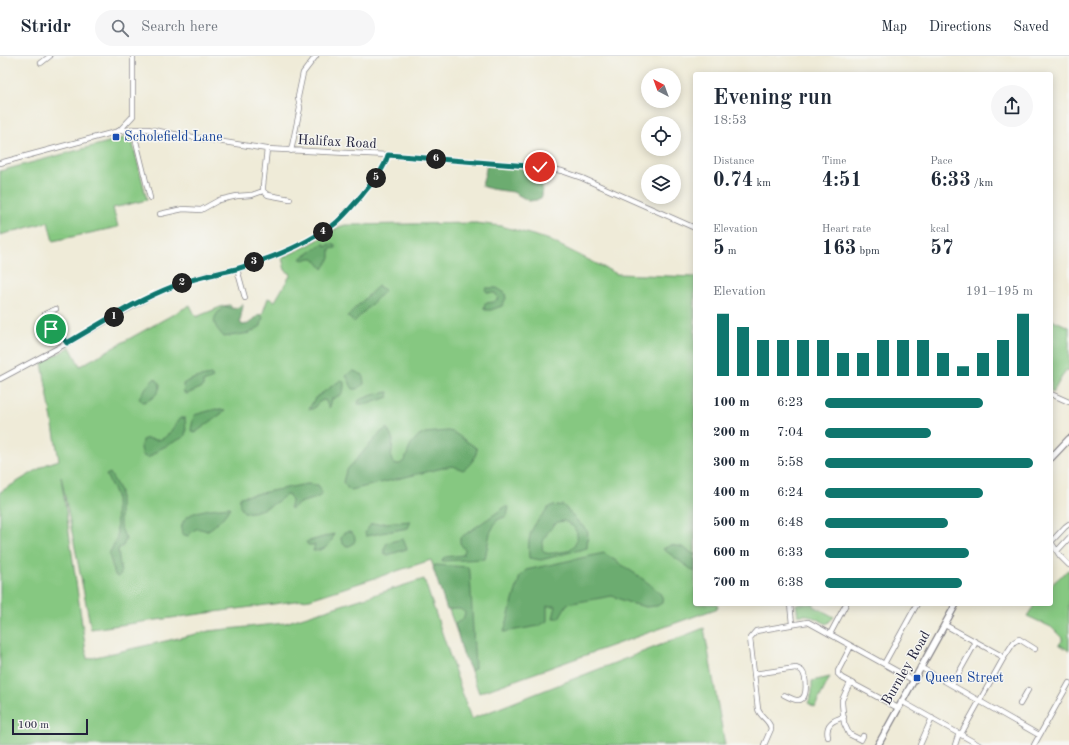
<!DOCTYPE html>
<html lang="en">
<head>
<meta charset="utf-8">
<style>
  body { margin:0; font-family:"Old Standard TT",serif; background:#f6f6f7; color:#1f2937; height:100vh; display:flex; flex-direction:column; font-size:15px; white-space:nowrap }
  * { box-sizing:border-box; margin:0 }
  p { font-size:13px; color:#747a83 }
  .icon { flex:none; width:22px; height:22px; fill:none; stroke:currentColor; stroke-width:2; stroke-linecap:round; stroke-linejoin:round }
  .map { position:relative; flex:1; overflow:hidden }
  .side { position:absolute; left:693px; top:16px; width:360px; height:534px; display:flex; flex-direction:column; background:#fff; border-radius:4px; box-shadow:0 2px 10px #0003 }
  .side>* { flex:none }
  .needle { width:26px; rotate:319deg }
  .fabs { position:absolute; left:641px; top:12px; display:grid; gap:8px }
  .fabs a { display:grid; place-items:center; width:40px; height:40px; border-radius:50%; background:#fff; box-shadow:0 2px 10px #0003; font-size:20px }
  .scale { position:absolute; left:12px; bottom:10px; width:76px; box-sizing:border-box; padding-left:4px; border:2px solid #22223b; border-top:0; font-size:11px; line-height:14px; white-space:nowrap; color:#22223b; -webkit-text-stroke:3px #f6f6f2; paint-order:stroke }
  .pin { position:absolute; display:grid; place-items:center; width:34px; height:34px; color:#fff; margin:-17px; border:2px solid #fff; border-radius:50%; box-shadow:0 1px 4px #0007 }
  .km { position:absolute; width:20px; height:20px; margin:-10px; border-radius:50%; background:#222; color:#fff; font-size:11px; line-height:20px; text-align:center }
  .round { display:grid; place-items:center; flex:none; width:42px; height:42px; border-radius:21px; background:#f6f6f7 }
  .summary { display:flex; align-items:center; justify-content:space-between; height:68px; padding:0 20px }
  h1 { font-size:22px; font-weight:700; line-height:30px }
  .stats { display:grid; grid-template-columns:repeat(3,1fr); gap:6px; height:68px; padding:4px 20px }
  .stats div { display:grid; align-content:center }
  .stats b { font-size:20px; font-weight:700 }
  .stats small { font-size:11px; font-weight:400 }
  .stats p { font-size:11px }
  .chart { height:112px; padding:8px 20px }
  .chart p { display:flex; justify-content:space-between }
  .chart svg { width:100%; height:72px; margin-top:4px; stroke:#0f766e; stroke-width:6 }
  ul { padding:0 20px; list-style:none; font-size:13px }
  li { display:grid; grid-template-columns:64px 48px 1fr; align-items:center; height:30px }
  li i { height:10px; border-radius:5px; background:#0f766e }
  header { display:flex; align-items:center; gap:24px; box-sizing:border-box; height:56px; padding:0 20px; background:#fff; border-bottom:1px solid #e0e1e3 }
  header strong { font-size:19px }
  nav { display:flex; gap:22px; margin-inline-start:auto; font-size:14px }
  .search { width:280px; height:36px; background:#f6f6f7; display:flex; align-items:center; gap:10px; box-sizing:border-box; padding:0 14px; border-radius:22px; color:#747a83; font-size:15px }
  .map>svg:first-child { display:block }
  .green { fill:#86c881; stroke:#54755e }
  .forest { fill:#6cac6f; stroke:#476755; fill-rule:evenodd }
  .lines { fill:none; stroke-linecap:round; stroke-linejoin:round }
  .minor-casing { stroke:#88868a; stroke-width:6 }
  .tertiary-casing { stroke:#88868a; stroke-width:8 }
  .minor { stroke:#fff; stroke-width:4.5 }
  .tertiary { stroke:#fff; stroke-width:5.5 }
  .route-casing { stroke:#fff; stroke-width:8 }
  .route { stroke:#0f766e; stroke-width:5 }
  .transit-dot { fill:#1a4fb4; stroke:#f6f6f2; stroke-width:1.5 }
  .labels { text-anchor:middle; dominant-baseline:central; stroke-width:3; stroke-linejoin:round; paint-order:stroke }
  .transit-label { font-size:14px; fill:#164399; stroke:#f6f6f2; text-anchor:start }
  .street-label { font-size:14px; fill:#22223b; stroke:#f6f6f2 }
</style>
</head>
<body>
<header>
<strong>Stridr</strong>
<div class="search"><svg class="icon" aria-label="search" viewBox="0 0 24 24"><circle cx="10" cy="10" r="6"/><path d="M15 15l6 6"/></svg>Search here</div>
<nav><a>Map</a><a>Directions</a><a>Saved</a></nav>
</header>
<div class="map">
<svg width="1069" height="689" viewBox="0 0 1069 689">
  <rect width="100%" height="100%" fill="#f6f6f2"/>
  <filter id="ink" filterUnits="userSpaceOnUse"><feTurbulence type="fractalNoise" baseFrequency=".025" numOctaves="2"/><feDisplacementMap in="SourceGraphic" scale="8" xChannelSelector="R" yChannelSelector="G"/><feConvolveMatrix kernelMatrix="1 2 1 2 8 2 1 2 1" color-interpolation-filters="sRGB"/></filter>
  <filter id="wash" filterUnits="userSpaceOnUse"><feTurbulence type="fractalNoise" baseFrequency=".012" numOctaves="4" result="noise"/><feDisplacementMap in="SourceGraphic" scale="16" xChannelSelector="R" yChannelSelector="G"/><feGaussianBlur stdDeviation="0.9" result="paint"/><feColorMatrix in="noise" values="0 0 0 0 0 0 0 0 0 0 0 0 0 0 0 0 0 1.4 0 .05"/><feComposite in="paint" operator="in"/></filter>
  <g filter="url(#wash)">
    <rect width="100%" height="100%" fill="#efebd8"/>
    <!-- green -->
    <path class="green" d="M131,80L147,144L113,152L118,171L53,185L48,166L0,179V115Z
      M476,167L501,170L547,183L617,218L695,221V548H717L718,552L479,637L431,504L310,543L91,573L61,420L87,603L209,575L285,567L424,523L471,663L704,572L725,689H0V436L47,408L59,404L42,307L70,291L80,310L190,249L196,261L223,250L230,249L243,273L262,259L268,242L275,245L291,218L285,214L282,202L311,188L339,171L345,169Z
      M1051,263L1069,271V315L1066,314L1053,336L1051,335Z
      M1069,513V595L1059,588L1062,585V582L1051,571L1027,560L1035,548H1051V529Z
      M796,548H814V550L834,561L827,568L808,559H798Z
      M830,621L815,651L808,647L812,637V625Z"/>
    <!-- forest -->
    <path class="forest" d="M487,108L543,113L542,141L537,144L529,145L513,136L491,133L482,130Z
      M322,188H325L326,191L328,190L329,188L335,189L336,192L330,193V202L323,213L314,202H310L303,204L300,203Z
      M378,230L385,234L354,266L347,260Z
      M486,232H497L505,237L506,242L502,250L491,254H485L484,252L485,247L494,246L498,242L495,237L487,236L485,234Z
      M242,248L243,250L240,265L242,269L248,268L260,258L263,261L261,270L250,277L224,281C212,268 210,262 225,250C232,253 236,254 242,248Z
      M354,315L363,319L364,328L358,333H353C350,329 350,325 346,320L349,317Z
      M211,319L213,322L203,326V331L187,338L184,337L183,328C191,322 201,321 211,319Z
      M155,322L160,328C161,336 150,346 142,346L139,342C143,334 149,328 155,322Z
      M341,324L344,326C344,338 343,338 332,343L330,351H328L326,345L323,344L318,347L313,353H309L315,342Z
      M389,336L388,341L368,348H358L359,344L376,338Z
      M216,353L225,355L195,377L192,376L191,374L194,359Z
      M180,362H185L186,376L184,381L160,393L148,402L143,400L141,392L142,384C148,381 151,384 157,384C168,384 174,369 180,362Z
      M387,372L393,384L391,403L394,408H400L405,404L411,388L419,379L425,377L448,375L453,376L475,391L477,393C476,401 471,409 463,414L453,410L447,411L351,434L348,433L343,426L346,415L380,377Z
      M110,417L120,435V470L126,483L123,490L118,493L121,518L117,521L115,519L109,498L117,482L116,439L106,419Z
      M307,428L318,429L322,437C318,444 311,443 303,446C299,447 295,450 291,453L290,450L292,444L289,439C284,439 283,442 278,445C269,451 254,458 244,456C239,451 239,448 240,441Z
      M563,449L588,476L587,492L541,504L529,502C527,474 533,470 550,450ZM564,465C579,470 583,487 567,495C563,496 559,496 555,497C552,497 548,498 546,497C535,492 551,469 558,466C558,466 564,465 564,465Z
      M230,451C225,461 216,469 207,475C196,471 196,472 188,480L182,478C176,453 213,453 230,451Z
      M505,451H509L507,460L497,464L490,477L485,503L442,505L443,502L446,501L463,499L465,494L460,487V482Z
      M411,465L408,472L366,480L365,477L371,468Z
      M341 483a7 7 0 1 1 14 0a7 7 0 1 1-14 0Z
      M334,478C331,489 326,494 313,495L315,489H308L306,486Z
      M403,483L407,493L388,499L384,497V493L387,487L394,485Z
      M671,489L682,491L695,499V516L663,493Z
      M604,497C614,504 660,532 662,541C663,542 662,545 662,547L657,550L646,551L630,547L612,540L567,548L559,562H553L556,550H547V565L539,570L504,576L520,520L526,514Z
      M435,509L468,511L470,517L475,612L471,615L463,598L455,568L463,563L465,557C461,551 454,553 447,554L433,512Z"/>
  </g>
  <g filter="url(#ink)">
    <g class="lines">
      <!-- minor casing -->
      <g class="minor-casing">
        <path id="minor" d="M41,7L50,0
          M133,73L150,142
          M119,75L133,60V0
          M267,93L263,130V135L268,139L290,143
          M291,95L300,52L298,41L303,17L316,0
          M0,107L119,75L133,73H148L174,78L267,93L388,99L540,111L562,115L582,122L695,172
          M160,158L183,153L201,154L219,144L237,140L252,139L263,135
          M237,213L245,242
          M56,253L45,258C42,269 54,273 61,279C63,281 65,284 67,287
          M0,323L58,292L157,237L177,229L205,220L237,213L272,201L289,194L310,184L336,167L347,156L378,120L385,108L388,99
          M1051,338L1069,346
          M1051,486L1060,500L1069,509
          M1051,486L1065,471L1069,468
          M1057,495L1069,482
          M790,548L792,568
          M945,569L1000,599L1003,603L961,678
          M830,578L846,548
          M851,590L838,615V618L842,622L898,652
          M1003,603L1014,586L1019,583L1035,593
          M884,608L917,548
          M920,611L1039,679
          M754,618L796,612C798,613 800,613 802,615C806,620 809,642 799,644C795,645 789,641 784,639
          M850,627L842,644V647L844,667L849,678L861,684L863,680
          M952,629L976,586
          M901,645L979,689
          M1020,648L1028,634
          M828,681C825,668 833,664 844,661
          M764,689L771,673C770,664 760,661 758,653L750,582L756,575L808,566L913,624
          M920,689L932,662
          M955,689L959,677
          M1034,689L1069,627"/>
      </g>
      <!-- tertiary casing -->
      <g class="tertiary-casing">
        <path id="tertiary" d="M1051,402L1069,383
          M878,689L956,548"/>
      </g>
      <!-- minor -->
      <use href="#minor" class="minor"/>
      <!-- tertiary -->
      <use href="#tertiary" class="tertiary"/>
    </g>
  </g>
  <g class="lines" filter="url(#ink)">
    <!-- route casing -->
    <g class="route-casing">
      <path id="route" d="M51,273L61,279L67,287C102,267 137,244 174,230C194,222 215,218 236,213C266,204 296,193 322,176C327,173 333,170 337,166C346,158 354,148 362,139C372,126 384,115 388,99L540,111"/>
    </g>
    <!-- route -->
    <use href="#route" class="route"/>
  </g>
  <!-- markers -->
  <g class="transit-dot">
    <rect x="112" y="77" width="8" height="8" rx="2"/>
    <rect x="913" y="618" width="8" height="8" rx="2"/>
  </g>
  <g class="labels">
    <!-- transit labels -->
    <g class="transit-label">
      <text x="124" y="81">Scholefield Lane</text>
      <text x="925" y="622">Queen Street</text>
    </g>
    <!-- street labels -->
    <g class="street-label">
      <text transform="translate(337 86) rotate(3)">Halifax Road</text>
      <text transform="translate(906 612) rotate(-60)">Burnley Road</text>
    </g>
  </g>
</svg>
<div class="fabs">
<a><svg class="needle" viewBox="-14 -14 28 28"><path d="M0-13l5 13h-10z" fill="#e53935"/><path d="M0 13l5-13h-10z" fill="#747a83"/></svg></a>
<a><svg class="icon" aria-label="locate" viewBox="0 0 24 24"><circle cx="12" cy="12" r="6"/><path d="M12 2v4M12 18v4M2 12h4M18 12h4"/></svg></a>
<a><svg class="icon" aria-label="layers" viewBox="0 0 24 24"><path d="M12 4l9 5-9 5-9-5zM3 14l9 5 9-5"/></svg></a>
</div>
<div class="scale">100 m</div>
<div class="pin" style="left:51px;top:273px;background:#1e9e55"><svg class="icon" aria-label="arrive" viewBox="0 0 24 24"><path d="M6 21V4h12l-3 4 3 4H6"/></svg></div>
<div class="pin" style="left:540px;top:111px;background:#d93025"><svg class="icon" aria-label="check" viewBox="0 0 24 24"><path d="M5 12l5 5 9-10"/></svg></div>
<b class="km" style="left:114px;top:261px">1</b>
<b class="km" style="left:182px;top:227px">2</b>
<b class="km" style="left:254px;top:206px">3</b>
<b class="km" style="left:323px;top:176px">4</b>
<b class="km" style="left:376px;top:122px">5</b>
<b class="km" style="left:436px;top:103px">6</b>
<section class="side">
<div class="summary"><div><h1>Evening run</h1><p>18:53</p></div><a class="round"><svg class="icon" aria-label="share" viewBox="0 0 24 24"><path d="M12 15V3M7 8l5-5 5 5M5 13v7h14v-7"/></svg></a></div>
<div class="stats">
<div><p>Distance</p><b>0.74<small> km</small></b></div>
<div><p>Time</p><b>4:51</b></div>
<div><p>Pace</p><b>6:33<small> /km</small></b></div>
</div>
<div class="stats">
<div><p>Elevation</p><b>5<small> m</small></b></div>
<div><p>Heart rate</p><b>163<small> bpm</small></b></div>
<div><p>kcal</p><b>57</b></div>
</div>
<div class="chart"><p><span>Elevation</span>191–195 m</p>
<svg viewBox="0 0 160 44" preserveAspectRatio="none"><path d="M5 44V6M15 44V14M25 44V22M35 44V22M45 44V22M55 44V22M65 44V30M75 44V30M85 44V22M95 44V22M105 44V22M115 44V30M125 44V38M135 44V30M145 44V22M155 44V6"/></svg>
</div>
<ul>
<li><b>100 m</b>6:23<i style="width:76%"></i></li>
<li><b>200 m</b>7:04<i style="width:51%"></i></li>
<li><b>300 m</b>5:58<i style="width:100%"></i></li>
<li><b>400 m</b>6:24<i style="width:76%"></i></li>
<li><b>500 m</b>6:48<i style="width:59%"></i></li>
<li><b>600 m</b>6:33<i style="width:69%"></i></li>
<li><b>700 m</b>6:38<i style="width:66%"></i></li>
</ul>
</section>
</div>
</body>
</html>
